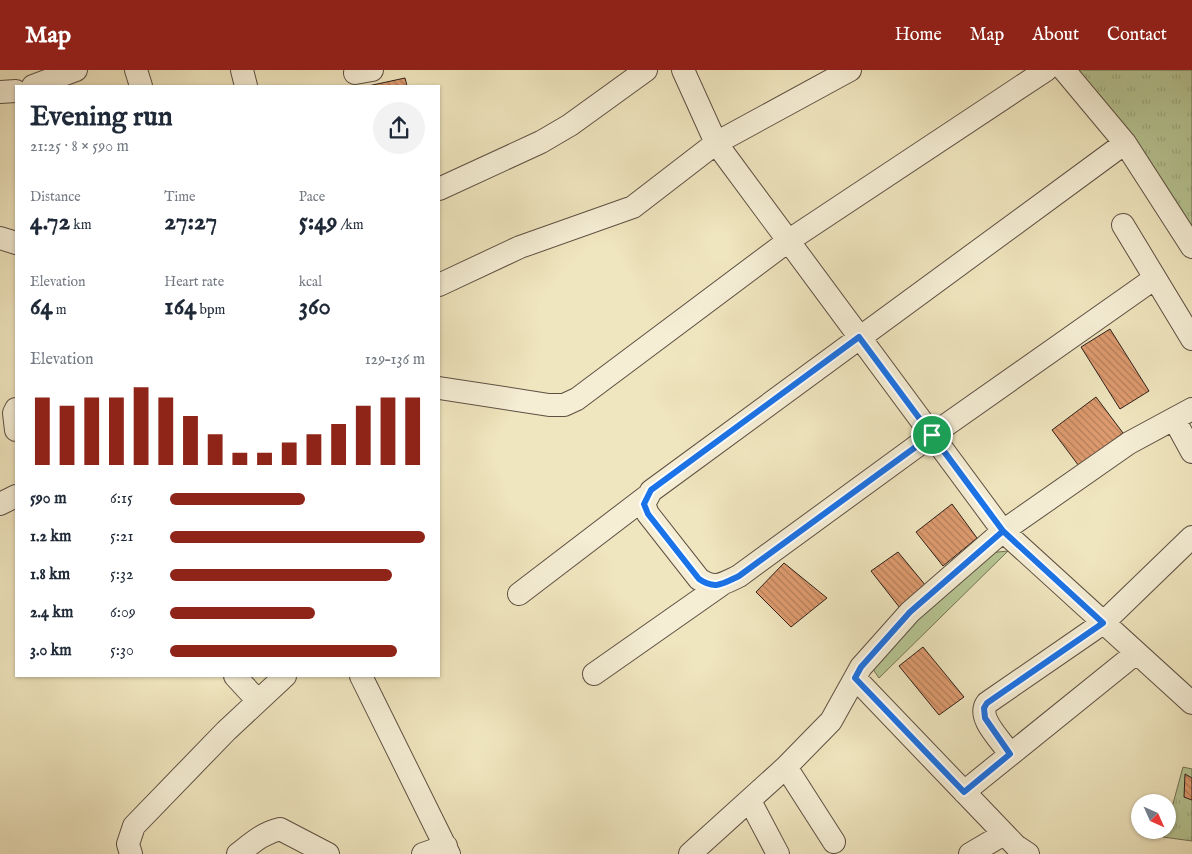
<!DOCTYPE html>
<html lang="en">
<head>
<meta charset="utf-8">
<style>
  body { margin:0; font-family:"IM FELL English",serif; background:#f2f2f3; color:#1f2937; height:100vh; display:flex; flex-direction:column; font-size:19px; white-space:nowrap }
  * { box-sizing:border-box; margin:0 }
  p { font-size:16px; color:#747a83 }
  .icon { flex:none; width:28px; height:28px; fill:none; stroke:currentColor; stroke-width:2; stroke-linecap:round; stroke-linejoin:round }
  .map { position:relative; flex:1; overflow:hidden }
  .panel { position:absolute; left:15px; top:15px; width:425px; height:592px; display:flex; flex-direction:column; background:#fff; border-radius:0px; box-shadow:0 1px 4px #0004 }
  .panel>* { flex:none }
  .needle { width:32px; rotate:135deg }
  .controls { position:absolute; left:1131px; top:724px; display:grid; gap:10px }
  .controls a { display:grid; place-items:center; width:45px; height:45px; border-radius:50%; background:#fff; box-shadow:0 1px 4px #0004; font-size:25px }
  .pin { position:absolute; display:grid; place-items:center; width:42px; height:42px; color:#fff; margin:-21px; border:2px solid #fff; border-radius:50%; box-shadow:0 1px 5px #0007 }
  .round { display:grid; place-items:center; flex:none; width:52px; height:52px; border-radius:26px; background:#f2f2f3 }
  .summary { display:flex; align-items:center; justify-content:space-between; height:85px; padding:0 15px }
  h1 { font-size:28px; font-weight:700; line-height:38px }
  .figures { display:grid; grid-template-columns:repeat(3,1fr); gap:8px; height:85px; padding:5px 15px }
  .figures div { display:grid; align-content:center }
  .figures b { font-size:25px; font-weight:700 }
  .figures small { font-size:14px; font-weight:400 }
  .figures p { font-size:14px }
  .chart { height:140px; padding:10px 15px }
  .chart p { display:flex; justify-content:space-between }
  .chart svg { width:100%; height:90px; margin-top:5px; stroke:#8f2418; stroke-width:6 }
  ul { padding:0 15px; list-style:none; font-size:16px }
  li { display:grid; grid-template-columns:80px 60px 1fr; align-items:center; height:38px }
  li i { height:12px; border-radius:6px; background:#8f2418 }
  header { display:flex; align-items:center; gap:30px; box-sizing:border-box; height:70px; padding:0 25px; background:#8f2418; color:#fff }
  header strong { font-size:24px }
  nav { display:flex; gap:28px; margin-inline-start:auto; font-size:18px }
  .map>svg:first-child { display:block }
  .grass { fill:#b6c593; stroke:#727256 }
  .park { fill:url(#park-tufts); stroke:#727256 }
  .building { fill:url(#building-back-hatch); stroke:#2e1f1a }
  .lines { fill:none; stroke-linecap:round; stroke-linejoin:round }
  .minor-casing { stroke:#5e5043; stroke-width:24 }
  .minor { stroke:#f5eed5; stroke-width:22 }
  .route-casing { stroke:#fff; stroke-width:10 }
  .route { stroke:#1a73e8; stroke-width:6 }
</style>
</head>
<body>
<header>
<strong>Map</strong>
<nav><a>Home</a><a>Map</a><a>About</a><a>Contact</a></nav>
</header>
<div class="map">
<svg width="1192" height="784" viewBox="0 0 1192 784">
  <defs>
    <pattern id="park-tufts" width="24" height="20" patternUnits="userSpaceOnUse" patternTransform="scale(1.25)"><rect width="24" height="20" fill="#b6c593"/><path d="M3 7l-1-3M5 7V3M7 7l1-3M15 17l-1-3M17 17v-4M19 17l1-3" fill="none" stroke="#9da97e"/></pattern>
    <pattern id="building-back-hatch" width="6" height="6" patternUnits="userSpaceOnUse" patternTransform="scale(1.25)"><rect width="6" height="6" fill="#de9b6f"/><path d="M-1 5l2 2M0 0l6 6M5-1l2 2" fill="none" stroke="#b47e5a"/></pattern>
  </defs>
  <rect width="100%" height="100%" fill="#efe5be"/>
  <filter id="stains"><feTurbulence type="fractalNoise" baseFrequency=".004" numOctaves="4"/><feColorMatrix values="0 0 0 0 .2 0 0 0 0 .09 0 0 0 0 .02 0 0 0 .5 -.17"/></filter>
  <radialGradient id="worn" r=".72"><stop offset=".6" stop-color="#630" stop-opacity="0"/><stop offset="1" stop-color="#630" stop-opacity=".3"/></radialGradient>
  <!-- grass -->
  <path class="grass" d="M1008,481L879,608L870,595L988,483Z"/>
  <!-- park -->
  <path class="park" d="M1078,0H1192V161Z
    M1183,697L1192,699V771L1163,767L1165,760H1168V752Z"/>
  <!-- building -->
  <path class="building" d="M405,8L407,16H368Z
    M1110,259L1149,321L1120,339L1081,277Z
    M1096,327L1123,363L1079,396L1052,360Z
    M952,434L977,468L943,496L916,462Z
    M898,482L926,516L900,538L871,501Z
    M784,493L827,528L791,557L756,522Z
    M923,577L964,627L939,645L899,596Z
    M1185,704L1192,708V730L1184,727Z"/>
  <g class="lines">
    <!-- minor casing -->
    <g class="minor-casing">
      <path id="minor" d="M136,0L141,16
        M242,0L246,16
        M683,0L716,73L1003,461L1192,633
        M1064,0L1125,73L651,421L644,434L648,444L699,509C715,520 722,514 739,506L932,365L1155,208
        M355,3L372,0
        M33,16L76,0
        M0,22L16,21
        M1125,73L1192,177
        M439,119L541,72L570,55L646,0
        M1123,155L1192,269
        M0,168L16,173
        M439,215L520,177L633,137L716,73L850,0
        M439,318L549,335H564L577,329L788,171L1046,0
        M16,339L14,343L16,360
        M1174,349L1192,382
        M0,434L16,426
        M519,524L646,427
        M594,604L721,515
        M235,606L258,631
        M361,606L449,784
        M855,608L1016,776L1028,784
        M1010,684C1002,671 976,648 987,633L1103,553L1192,467
        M786,697L834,772
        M964,722L1135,584
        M750,731L778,784
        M131,784L128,774L134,756L226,661L285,606
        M238,784C252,773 263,763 280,759L328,784
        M423,784L446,776
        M690,784L786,697L831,651L861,597L910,542L1003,461L1129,373L1192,339
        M970,784L1004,764"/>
    </g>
    <!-- minor -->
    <use href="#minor" class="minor"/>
  </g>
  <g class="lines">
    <!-- route casing -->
    <g class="route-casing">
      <path id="route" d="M932,365L739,506C722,514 715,520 699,509L648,444L644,434L651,420L859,267L1003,461L1103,553L987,633L984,638L985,648L1010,684L964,722L855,608L861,597L910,542L1003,461L932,365"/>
    </g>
    <!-- route -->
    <use href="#route" class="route"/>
  </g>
  <rect width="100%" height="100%" filter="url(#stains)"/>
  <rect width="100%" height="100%" fill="url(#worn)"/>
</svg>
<div class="controls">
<a><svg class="needle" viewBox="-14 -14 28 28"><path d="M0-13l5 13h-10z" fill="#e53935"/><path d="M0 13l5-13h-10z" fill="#747a83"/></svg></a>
</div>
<div class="pin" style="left:932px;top:365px;background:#1e9e55"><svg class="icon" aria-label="arrive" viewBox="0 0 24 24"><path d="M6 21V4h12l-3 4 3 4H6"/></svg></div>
<section class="panel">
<div class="summary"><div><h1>Evening run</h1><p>21:25 · 8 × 590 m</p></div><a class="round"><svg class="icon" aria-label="share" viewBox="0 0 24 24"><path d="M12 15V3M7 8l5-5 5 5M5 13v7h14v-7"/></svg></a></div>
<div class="figures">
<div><p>Distance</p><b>4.72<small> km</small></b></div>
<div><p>Time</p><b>27:27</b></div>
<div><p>Pace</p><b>5:49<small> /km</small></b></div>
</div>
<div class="figures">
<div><p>Elevation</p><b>64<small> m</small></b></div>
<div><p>Heart rate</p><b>164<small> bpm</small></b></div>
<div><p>kcal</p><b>360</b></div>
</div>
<div class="chart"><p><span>Elevation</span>129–136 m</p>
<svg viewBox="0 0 160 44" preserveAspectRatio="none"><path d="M5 44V11M15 44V15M25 44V11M35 44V11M45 44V6M55 44V11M65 44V20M75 44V29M85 44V38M95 44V38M105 44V33M115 44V29M125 44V24M135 44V15M145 44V11M155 44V11"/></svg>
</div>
<ul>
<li><b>590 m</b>6:15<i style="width:53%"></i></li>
<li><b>1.2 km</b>5:21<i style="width:100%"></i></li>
<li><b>1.8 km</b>5:32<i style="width:87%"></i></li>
<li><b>2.4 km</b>6:09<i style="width:57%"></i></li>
<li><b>3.0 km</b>5:30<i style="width:89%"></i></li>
</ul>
</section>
</div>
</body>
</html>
